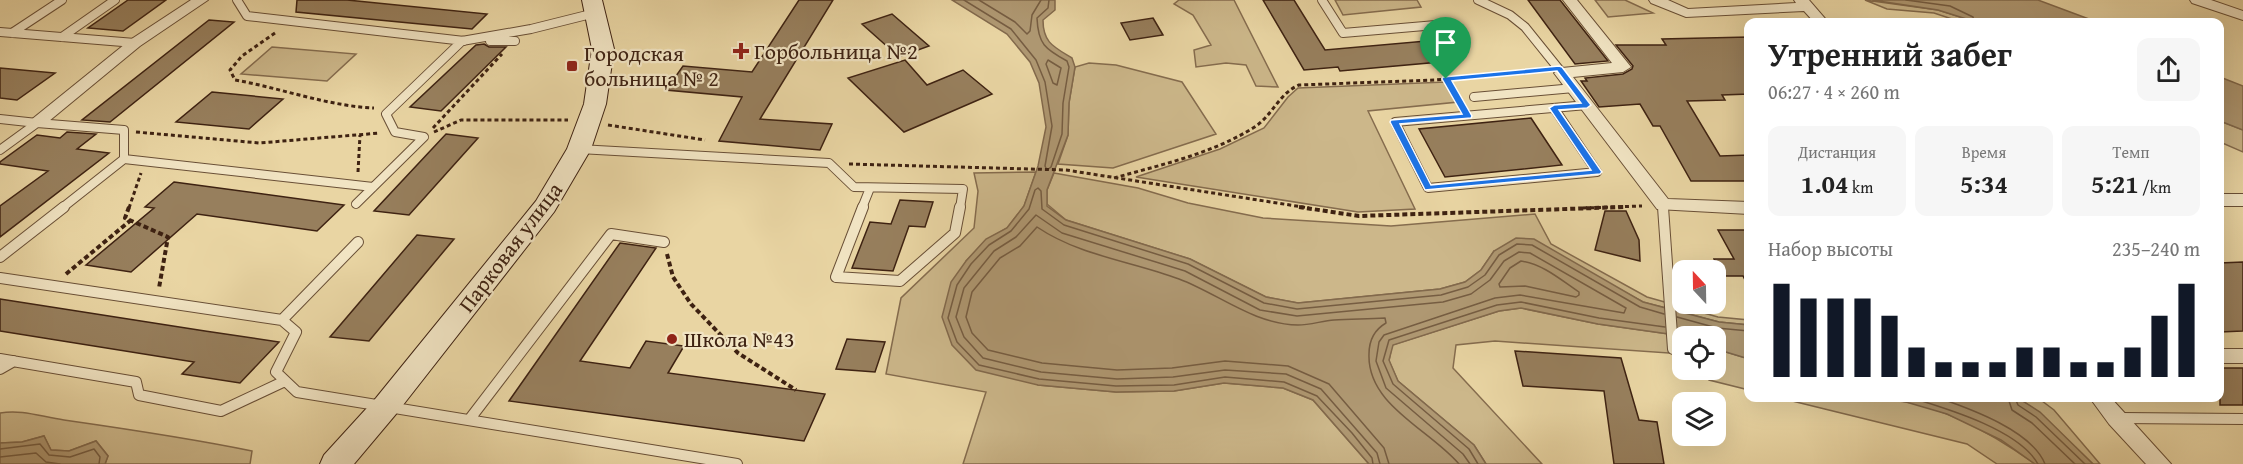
<!DOCTYPE html>
<html lang="ru">
<head>
<meta charset="utf-8">
<style>
  body { margin:0; font-family:"Gentium Book Plus",serif; background:#f6f6f6; color:#222; height:100vh; display:flex; flex-direction:column; font-size:22px; white-space:nowrap }
  * { box-sizing:border-box; margin:0 }
  p { font-size:20px; color:#767676 }
  .icon { flex:none; width:33px; height:33px; fill:none; stroke:currentColor; stroke-width:2; stroke-linecap:round; stroke-linejoin:round }
  .map { position:relative; flex:1; overflow:hidden }
  .sheet { position:absolute; left:1744px; top:18px; width:480px; height:384px; display:flex; flex-direction:column; background:#fff; border-radius:12px; box-shadow:0 6px 24px #0002 }
  .sheet>* { flex:none }
  .needle { width:39px; rotate:338deg }
  .controls { position:absolute; left:1672px; top:260px; display:grid; gap:12px }
  .controls a { display:grid; place-items:center; width:54px; height:54px; border-radius:12px; background:#fff; box-shadow:0 6px 24px #0002; font-size:30px }
  .pin { position:absolute; display:grid; place-items:center; width:51px; height:51px; color:#fff; margin:-62px -26px; border-radius:50% 50% 50% 0; rotate:-45deg; box-shadow:0 0 6px #0007 }
  .pin .icon { rotate:45deg }
  .round { display:grid; place-items:center; flex:none; width:63px; height:63px; border-radius:12px; background:#f6f6f6 }
  .head { display:flex; align-items:center; justify-content:space-between; height:102px; padding:0 24px }
  h1 { font-size:33px; font-weight:800; line-height:45px }
  .stats { display:grid; grid-template-columns:repeat(3,1fr); gap:9px; height:102px; padding:6px 24px }
  .stats div { display:grid; align-content:center; border-radius:12px; background:#f6f6f6; text-align:center }
  .stats b { font-size:26px; font-weight:800 }
  .stats small { font-size:16px; font-weight:400 }
  .stats p { font-size:16px }
  .chart { height:168px; padding:12px 24px }
  .chart p { display:flex; justify-content:space-between }
  .chart svg { width:100%; height:108px; margin-top:6px; stroke:#111827; stroke-width:6 }
  .map>svg:first-child { display:block }
  .green { fill:#ccb78a; stroke:#856c4e; stroke-width:1.5 }
  .water { fill:#af9872; stroke:#82694c; stroke-width:1.5 }
  .lines { fill:none; stroke-linecap:round; stroke-linejoin:round }
  .shore { stroke:#765d42; stroke-width:1.5 }
  .building { fill:#977f5d; stroke:#3e2212; stroke-width:1.5 }
  .lane-far1-casing { stroke:#694f36; stroke-width:10 }
  .lane-casing { stroke:#694f36; stroke-width:12 }
  .street-casing { stroke:#694f36; stroke-width:2 }
  .secondary-casing { stroke:#3e2212; stroke-width:2 }
  .path-far1 { stroke:#3e2212; stroke-width:3; stroke-dasharray:4 3; stroke-linecap:butt }
  .path { stroke:#3e2212; stroke-width:4; stroke-dasharray:5 3; stroke-linecap:butt }
  .lane-far1 { stroke:#f1e4c3; stroke-width:8 }
  .lane { stroke:#f1e4c3; stroke-width:10 }
  .street { fill:#f1e4c3; fill-rule:evenodd }
  .secondary { fill:#f1e4c3; fill-rule:evenodd }
  .route { fill:#1a73e8; stroke:#fff; stroke-width:1.5; fill-rule:evenodd }
  .poi-dot { fill:#8f2418; stroke:#f1e4c3; stroke-width:2 }
  .labels { text-anchor:middle; dominant-baseline:central; stroke-width:4.5; stroke-linejoin:round; paint-order:stroke }
  .poi-label { font-size:22px; fill:#3e2212; stroke:#f1e4c3; text-anchor:start }
  .street-label { font-size:22px; fill:#3e2212; stroke:#f1e4c3 }
</style>
</head>
<body>
<div class="map">
<svg width="2243" height="464" viewBox="0 0 2243 464">
  <rect width="100%" height="100%" fill="#e9d5a3"/>
  <filter id="stains"><feTurbulence type="fractalNoise" baseFrequency=".00333" numOctaves="4"/><feColorMatrix values="0 0 0 0 .2 0 0 0 0 .09 0 0 0 0 .02 0 0 0 .5 -.17"/></filter>
  <radialGradient id="worn" r=".72"><stop offset=".6" stop-color="#630" stop-opacity="0"/><stop offset="1" stop-color="#630" stop-opacity=".3"/></radialGradient>
  <!-- green -->
  <path class="green" d="M1179,0H1234L1278,87L1256,86L1246,65L1226,63L1196,67L1194,50L1211,45L1193,15L1174,4Z
    M1335,0H1417L1421,7L1343,15Z
    M1595,0H1625L1653,13L1608,17Z
    M1865,0L1938,10L1976,22H1961L1934,13L1887,9Z
    M272,47L356,54L327,81L241,74Z
    M1089,63L1116,65L1182,82L1216,134L1113,168L1058,164L1068,135L1069,103L1075,67Z
    M1446,82L1458,102L1368,111L1415,209L1358,212L1136,177L1220,149L1264,128L1288,97L1298,88Z
    M2220,121L2243,130V152L2220,142Z
    M1036,172L1024,206L1007,228L986,240L966,261L1038,385L1116,392L1174,391L1224,383L1283,388L1313,400L1369,464H963L986,392L886,374L901,298L974,228L978,191L974,173Z
    M1054,173L1138,188L1188,203L1263,218L1391,226L1535,214L1551,244L1647,297L1718,317L1749,320V325L1719,322L1643,302L1619,289L1494,251L1481,270L1465,282L1440,289L1298,303L1266,297L1190,259L1066,220L1047,204V190Z
    M1521,308L1598,324L1683,336V354L1495,341L1456,345L1453,368L1542,464H1486L1474,445L1398,381L1389,361L1392,345L1499,311Z
    M1716,349L1749,359V390L1709,380L1703,369H1716Z
    M1780,398C1812,398 1845,395 1876,398C1935,401 1989,431 2035,464H1997L1967,444Z
    M2018,398H2038L2054,410L2100,464H2093L2040,413Z
    M0,413C22,409 42,417 64,420C127,429 189,438 252,451L250,464H105L108,456L96,441L69,451L51,450L44,436L22,442L0,443Z"/>
  <!-- water -->
  <path class="water" d="M952,0H1055V10L1043,20C1043,43 1054,47 1072,58L1075,67L1069,103L1068,135L1047,190V206L1066,220L1190,259L1266,297L1298,303L1440,289L1465,282L1481,270L1494,251L1516,238L1534,239L1643,302L1719,322L1749,325V359L1716,349V336H1683L1598,324L1521,308L1499,311L1393,345L1389,360L1398,381L1474,445L1486,464H1369L1313,400L1283,388L1224,383L1174,391L1116,392L1038,385L976,370L952,345L942,317L951,282L966,261L986,239L1007,228L1024,206L1038,166L1046,127L1039,83L1030,62L1007,34Z
    M1872,0H2038L2097,22H1976L1938,10Z
    M2220,77L2243,86V130L2220,121Z
    M1877,398H2018L2040,412L2093,464H2035L2001,440L1947,414L1906,402Z
    M44,436L51,450L69,451L96,441L108,456L105,464H0V443L22,442Z"/>
  <g class="lines">
    <!-- shore -->
    <path class="shore" d="M964,0L1011,29L1036,60L1045,82L1052,126L1045,166L1047,170L1051,167L1062,134L1063,103L1069,67L1067,61C1045,49 1038,44 1037,18L1048,8L1049,0
      M979,0L1015,22L1027,34L1030,31L1032,15L1041,0
      M1906,0L1950,6L1973,17L1974,22
      M1048,60L1061,68L1057,85L1053,83L1046,64Z
      M1521,261C1543,264 1561,280 1579,292V295L1576,297L1525,286L1500,287L1499,284L1510,268Z
      M1677,317L1717,328L1749,331
      M1912,398C1948,409 2019,430 2038,464
      M1939,398C1971,409 2032,431 2045,464
      M2008,398L2012,410L2032,423L2075,464
      M2015,398L2018,405L2036,417L2085,464
      M0,449L40,444L49,455L70,457L94,449L100,457L99,464
      M0,457L36,453L46,462L60,464
      M1373,464L1372,458L1352,433L1317,396L1284,382L1225,377L1174,385L1116,386L1039,379L979,365L957,342L948,318L957,285L971,264L989,245L1011,231L1029,209L1035,190L1038,188L1041,191L1042,209L1064,225L1188,264L1264,303L1297,309L1441,295L1468,287L1485,275L1499,255L1517,244L1532,245L1640,307L1664,314
      M1380,464L1377,453L1321,389L1286,374L1225,370L1173,377L1117,379L1041,372L983,358L964,337L956,317L964,288L994,251L1016,237L1036,215L1062,233L1185,271L1260,310L1297,316L1443,302L1471,294L1490,280L1504,261L1519,252L1530,253L1626,308L1624,313L1520,295L1495,298L1384,335L1379,342L1376,361L1386,388L1463,454L1470,464
      M1389,464L1384,448L1329,384L1288,366L1225,361L1172,368L1117,370L1042,363L988,350L972,333L966,317L972,292L1000,258L1020,246L1037,227C1080,256 1131,261 1179,279C1219,294 1253,324 1298,325C1310,325 1322,321 1334,320C1351,319 1368,319 1385,318L1386,323C1374,330 1369,340 1369,354C1367,405 1429,429 1459,464
      M1478,464L1469,449L1393,384L1383,361L1389,340L1497,305L1521,302L1599,318L1665,327"/>
  </g>
  <!-- building -->
  <path class="building" d="M128,0H166L123,31L88,28Z
    M297,0H347L487,14L472,29L296,12Z
    M799,0H833L760,119L832,124L820,150L719,141L742,97L666,90L683,66L752,72Z
    M1263,0H1294L1325,50L1449,39L1462,60L1340,71L1338,67L1304,70Z
    M1528,0H1560L1608,61L1575,64Z
    M892,14L929,46L899,57L862,24Z
    M1153,18L1163,35L1130,40L1121,23Z
    M209,20L234,22L110,122L82,120Z
    M1749,37V94L1722,95L1725,100L1687,101L1720,156L1749,155V181H1691L1660,126H1653L1640,104L1599,107L1581,81H1587L1585,78L1623,74L1632,69L1633,66L1616,45H1666L1662,39Z
    M484,44L489,47H506L441,111L410,107L476,45Z
    M905,60L927,85L963,70L992,94L904,132L848,78Z
    M0,68L55,73L17,100L0,98Z
    M212,92L283,99L249,129L176,122Z
    M1531,118L1562,165L1445,177L1419,129Z
    M67,132L96,134L77,149L109,153L0,237V206L48,171L0,164V162L37,135L60,138Z
    M446,134L478,138L409,215L374,211Z
    M174,182L344,205L317,231L197,214L131,272L86,265L154,208L145,207Z
    M900,200L933,202L925,227L909,226L893,271L852,268L870,222L891,224Z
    M1605,211H1626L1639,240L1640,261L1595,250Z
    M1718,230H1749V288L1743,276H1722L1714,259H1734Z
    M417,235L454,239L369,341L330,337Z
    M620,243L656,248L580,361L630,368L646,341L684,346L668,373L825,394L804,441L509,401Z
    M2243,262V331L2220,332V263Z
    M0,299L205,331L279,342L240,383L182,374L194,362L0,331Z
    M847,339L885,342L875,372L836,369Z
    M1515,351L1621,358L1639,420L1657,422L1664,464H1614L1604,391L1523,386Z
    M2220,368H2243V405H2220Z"/>
  <g class="lines">
    <!-- lane-far1 casing -->
    <g class="lane-far1-casing">
      <path id="lane-far1" d="M237,0L247,16L464,41
        M1322,0L1343,33L1436,25
        M1478,0L1510,15L1525,27L1562,73
        M0,32L135,43
        M12,33L62,0
        M62,37L115,0
        M490,41H515
        M1474,97L1574,88
        M1554,108L1597,172L1428,188L1395,122L1587,105
        M0,119L37,123L0,150
        M37,123L124,130V159L62,208
        M579,149L829,163L854,187L963,189L960,208
        M124,159L373,187
        M356,204L424,137L395,132L386,114L462,41L531,29L595,13
        M1663,205V208
        M862,208L870,188"/>
    </g>
    <!-- lane casing -->
    <g class="lane-casing">
      <path id="lane" d="M863,207L836,277L900,281L955,233L960,207
        M1663,207L1673,349
        M0,257L64,207
        M0,278L282,320L296,332L276,372L297,392L737,464
        M282,320L358,242
        M0,359L136,382L139,395L221,411L285,381
        M0,369L14,361
        M2119,418L2243,419
        M469,420L611,234L664,242"/>
    </g>
    <!-- street casing -->
    <g class="street-casing">
      <path id="street" d="M191,0H208L140,46L43,126H31L29,123L31,120L130,40Z
        M1563,0H1577L1631,67L1623,72L1573,77L1668,199L1749,202V214L1657,209L1554,73L1562,68L1612,63Z
        M1649,0H1668L1688,9L1796,3L1794,0H1809L1828,22H1814L1804,11L1686,17L1651,3Z
        M2190,0H2211L2243,11V20L2192,3Z
        M2220,194H2243V206H2220Z
        M2220,349H2243V363H2220Z
        M2090,398H2111L2171,464H2146L2109,424Z"/>
    </g>
    <!-- secondary casing -->
    <g class="secondary-casing">
      <path id="secondary" d="M582,0H602L614,49L606,104L591,149L554,212L396,414L354,464H320L324,455L376,398L536,201L567,149L584,104L592,49Z"/>
    </g>
    <!-- path-far1 -->
    <path class="path-far1" d="M275,33L242,56L230,70L235,80C281,88 327,106 374,108
      M1447,79L1460,102
      M608,125L705,140
      M433,128L502,54
      M136,132L259,143L380,133
      M434,132L461,120H568
      M849,164L1066,170L1309,208
      M358,172L360,135
      M1114,178C1160,165 1211,154 1253,128C1272,117 1278,94 1299,85L1435,80L1543,70
      M129,208L141,173
      M1583,208L1642,206"/>
    <!-- path -->
    <path class="path" d="M129,207L125,218L168,237L159,288
      M1299,207L1359,216L1625,207
      M667,254L673,277L691,304L738,353L796,390
      M66,274L131,220"/>
    <!-- lane-far1 -->
    <use href="#lane-far1" class="lane-far1"/>
    <!-- lane -->
    <use href="#lane" class="lane"/>
    <!-- street -->
    <use href="#street" class="street"/>
    <!-- secondary -->
    <use href="#secondary" class="secondary"/>
  </g>
  <!-- route -->
  <path class="route" d="M1559,66L1562,67L1591,105L1587,108L1559,110L1602,172L1600,174L1425,190L1390,122L1391,120L1462,114L1442,79L1443,77ZM1557,71L1581,103L1554,105L1549,108L1591,170L1431,185L1400,124L1471,118L1472,116L1452,81Z"/>
  <!-- markers -->
  <g class="poi-dot">
    <path d="M738 42h6v6h6v6h-6v6h-6v-6h-6v-6h6z"/>
    <rect x="566" y="60" width="12" height="12" rx="3"/>
    <circle cx="672" cy="339" r="6"/>
  </g>
  <g class="labels">
    <!-- poi labels -->
    <g class="poi-label">
      <text x="754" y="51">Горбольница №2</text>
      <text x="584" y="53">Городская<tspan x="584" dy="25">больница № 2</tspan></text>
      <text x="684" y="339">Школа №43</text>
    </g>
    <!-- street labels -->
    <g class="street-label">
      <text transform="translate(510 247) rotate(-53)">Парковая улица</text>
    </g>
  </g>
  <rect width="100%" height="100%" filter="url(#stains)"/>
  <rect width="100%" height="100%" fill="url(#worn)"/>
</svg>
<div class="controls">
<a><svg class="needle" viewBox="-14 -14 28 28"><path d="M0-13l5 13h-10z" fill="#e53935"/><path d="M0 13l5-13h-10z" fill="#767676"/></svg></a>
<a><svg class="icon" aria-label="locate" viewBox="0 0 24 24"><circle cx="12" cy="12" r="6"/><path d="M12 2v4M12 18v4M2 12h4M18 12h4"/></svg></a>
<a><svg class="icon" aria-label="layers" viewBox="0 0 24 24"><path d="M12 4l9 5-9 5-9-5zM3 14l9 5 9-5"/></svg></a>
</div>
<div class="pin" style="left:1446px;top:79px;background:#1e9e55"><svg class="icon" aria-label="arrive" viewBox="0 0 24 24"><path d="M6 21V4h12l-3 4 3 4H6"/></svg></div>
<section class="sheet">
<div class="head"><div><h1>Утренний забег</h1><p>06:27 · 4 × 260 m</p></div><a class="round"><svg class="icon" aria-label="share" viewBox="0 0 24 24"><path d="M12 15V3M7 8l5-5 5 5M5 13v7h14v-7"/></svg></a></div>
<div class="stats">
<div><p>Дистанция</p><b>1.04<small> km</small></b></div>
<div><p>Время</p><b>5:34</b></div>
<div><p>Темп</p><b>5:21<small> /km</small></b></div>
</div>
<div class="chart"><p><span>Набор высоты</span>235–240 m</p>
<svg viewBox="0 0 160 44" preserveAspectRatio="none"><path d="M5 44V6M15 44V12M25 44V12M35 44V12M45 44V19M55 44V32M65 44V38M75 44V38M85 44V38M95 44V32M105 44V32M115 44V38M125 44V38M135 44V32M145 44V19M155 44V6"/></svg>
</div>
</section>
</div>
</body>
</html>
